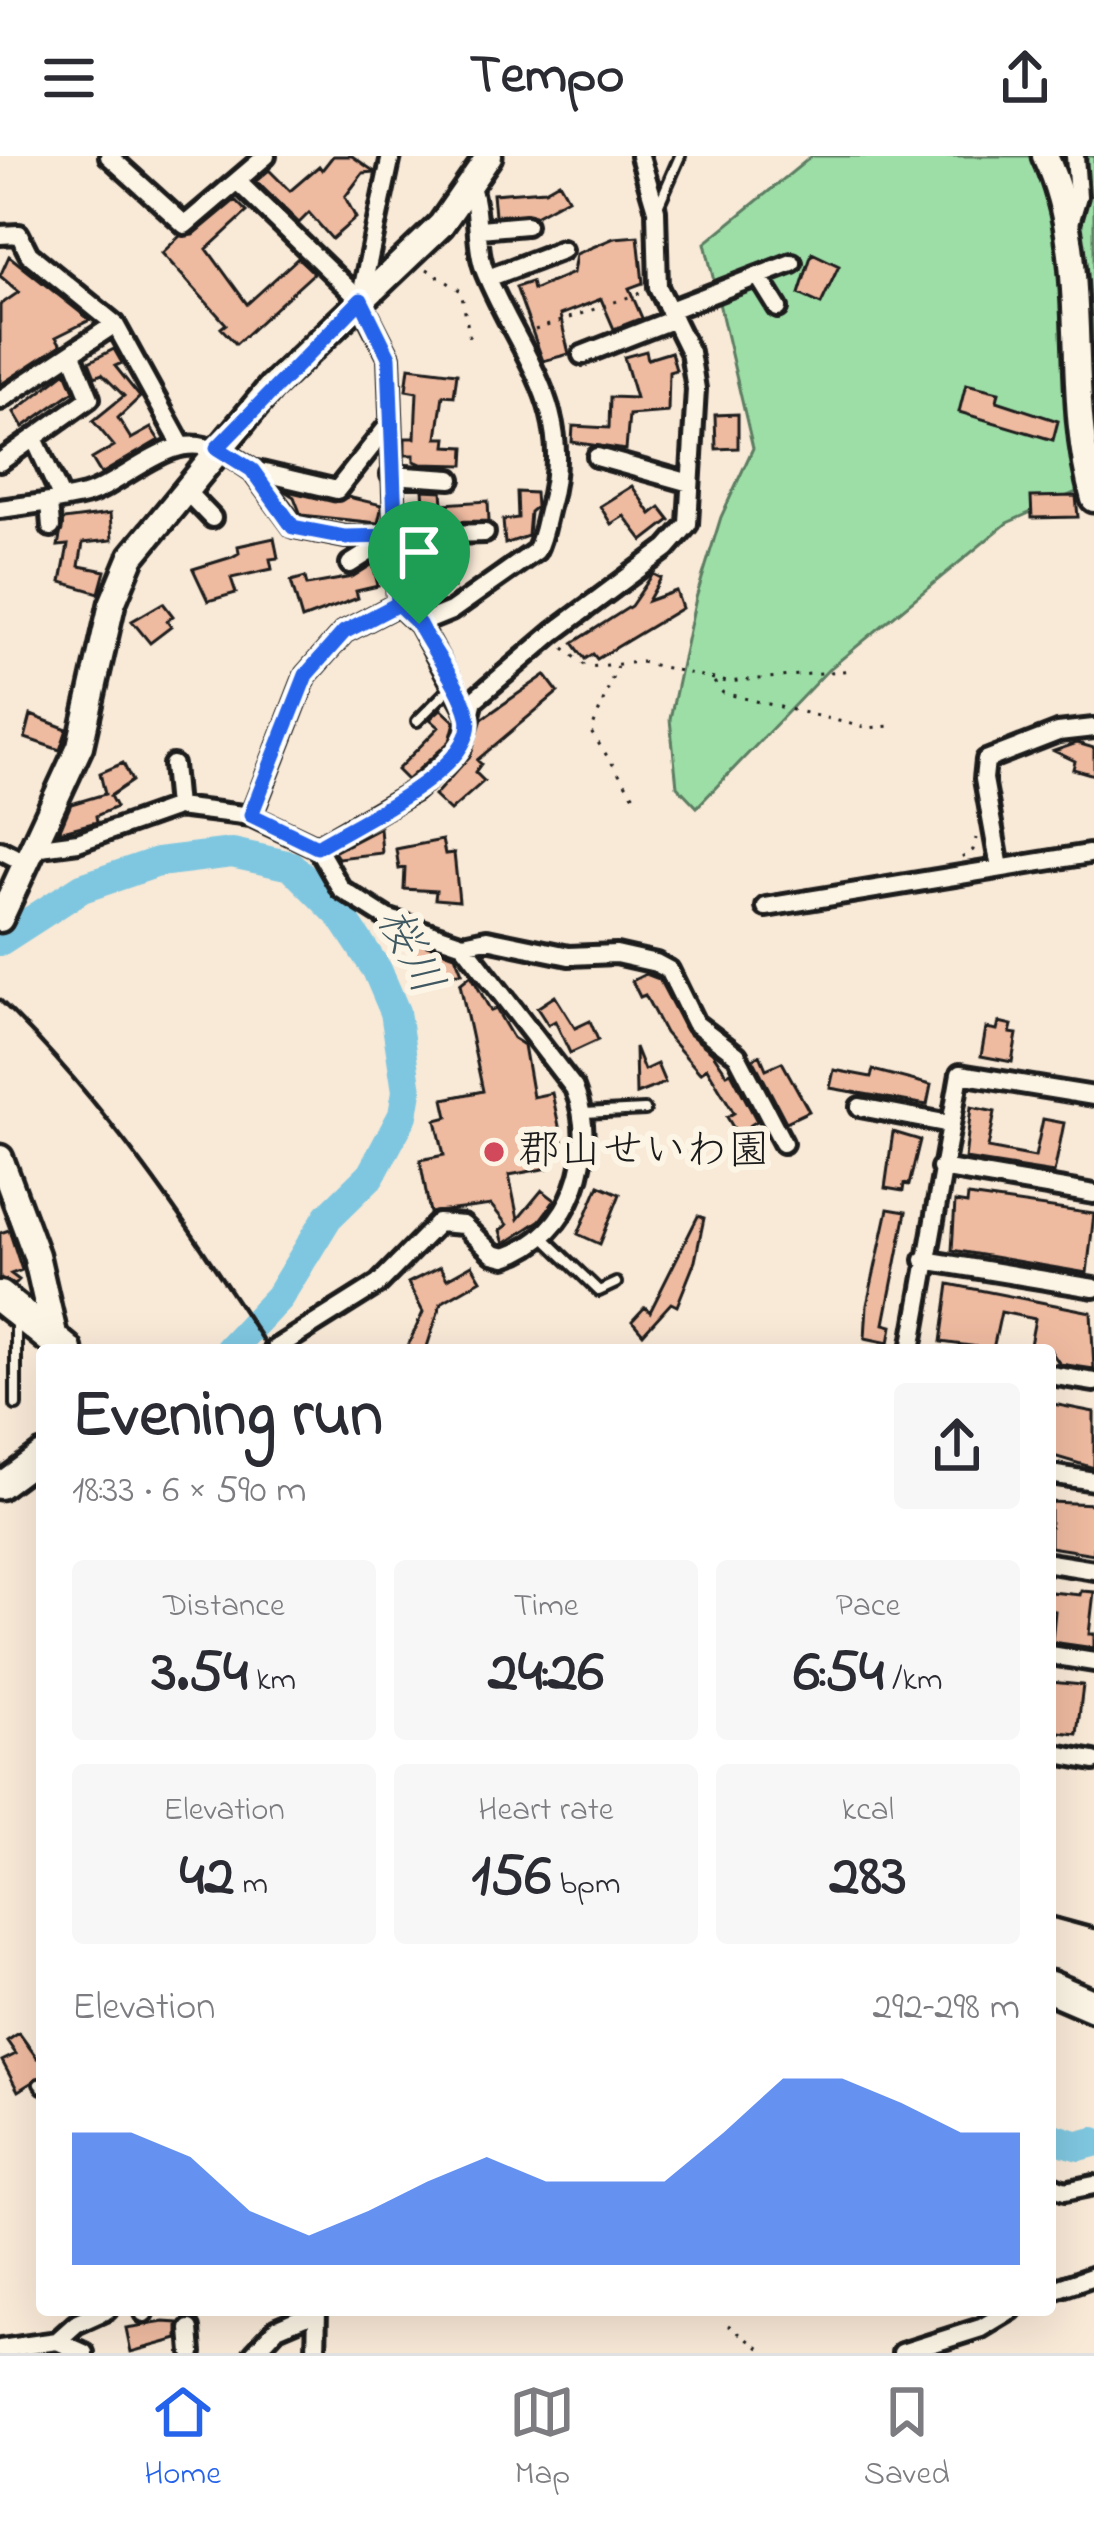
<!DOCTYPE html>
<html lang="en">
<head>
<meta charset="utf-8">
<style>
  body { margin:0; font-family:"Indie Flower","Klee One",sans-serif; background:#f7f7f7; color:#2b2b33; height:100vh; display:flex; flex-direction:column; font-size:45px; white-space:nowrap }
  * { box-sizing:border-box; margin:0 }
  p { font-size:39px; color:#7c7c81 }
  .icon { flex:none; width:66px; height:66px; fill:none; stroke:currentColor; stroke-width:2; stroke-linecap:round; stroke-linejoin:round }
  .map { position:relative; flex:1; overflow:hidden }
  .side { position:absolute; left:36px; top:1188px; width:1020px; height:972px; display:flex; flex-direction:column; background:#fff; border-radius:12px; box-shadow:0 12px 48px #0002 }
  .side>* { flex:none }
  .pin { position:absolute; display:grid; place-items:center; width:102px; height:102px; color:#fff; margin:-123px -51px; border-radius:50% 50% 50% 0; rotate:-45deg; box-shadow:0 0 12px #0007 }
  .pin .icon { rotate:45deg }
  .round { display:grid; place-items:center; flex:none; width:126px; height:126px; border-radius:12px; background:#f7f7f7 }
  .summary { display:flex; align-items:center; justify-content:space-between; height:204px; padding:0 36px }
  h1 { font-size:66px; font-weight:700; line-height:90px }
  .metrics { display:grid; grid-template-columns:repeat(3,1fr); gap:18px; height:204px; padding:12px 36px }
  .metrics div { display:grid; align-content:center; border-radius:12px; background:#f7f7f7; text-align:center }
  .metrics b { font-size:60px; font-weight:700 }
  .metrics small { font-size:33px; font-weight:400 }
  .metrics p { font-size:33px }
  .chart { height:336px; padding:24px 36px }
  .chart p { display:flex; justify-content:space-between }
  .chart svg { width:100%; height:216px; margin-top:12px; fill:#2563eb; opacity:.7 }
  header { display:flex; justify-content:space-between; align-items:center; height:156px; padding:0 36px; background:#fff; font-size:54px; font-weight:700 }
  .tabs { display:flex; justify-content:space-around; align-items:center; height:168px; border-top:3px solid #e1e1e2; background:#fff; font-size:33px; color:#7c7c81 }
  .tabs a { display:grid; justify-items:center; gap:6px }
  .tabs .active { color:#2563eb }
  .map>svg:first-child { display:block }
  .green { fill:#9ddea7; stroke:#5c7d62; stroke-width:3 }
  .lines { fill:none; stroke-linecap:round; stroke-linejoin:round }
  .river { stroke:#7fc7e0; stroke-width:30 }
  .building { fill:#eebaa0; stroke:#1c1c1c; stroke-width:3 }
  .lane-casing { stroke:#1c1c1c; stroke-width:16 }
  .street-casing { stroke:#1c1c1c; stroke-width:26 }
  .secondary-casing { stroke:#1c1c1c; stroke-width:33 }
  .highway-casing { stroke:#1c1c1c; stroke-width:39 }
  .path { stroke:#1c1c1c; stroke-width:3; stroke-dasharray:3 9; stroke-linecap:butt }
  .lane { stroke:#fcf5e5; stroke-width:8 }
  .street { stroke:#fcf5e5; stroke-width:16 }
  .secondary { stroke:#fcf5e5; stroke-width:24 }
  .highway { stroke:#fcf5e5; stroke-width:30 }
  .rail { stroke:#1c1c1c; stroke-width:4.5 }
  .route-casing { stroke:#fff; stroke-width:24 }
  .route { stroke:#2563eb; stroke-width:15 }
  .poi-dot { fill:#d1495b; stroke:#fcf5e5; stroke-width:4.5 }
  .labels { text-anchor:middle; dominant-baseline:central; stroke-width:12; stroke-linejoin:round; paint-order:stroke }
  .poi-label { font-size:42px; fill:#1c1c1c; stroke:#fcf5e5; text-anchor:start }
  .water-label { font-size:45px; font-style:italic; fill:#3f5861; stroke:#fcf5e5 }
</style>
</head>
<body>
<header><svg class="icon" aria-label="menu" viewBox="0 0 24 24"><path d="M4 6h16M4 12h16M4 18h16"/></svg>Tempo<svg class="icon" aria-label="share" viewBox="0 0 24 24"><path d="M12 15V3M7 8l5-5 5 5M5 13v7h14v-7"/></svg></header>
<div class="map">
<svg width="1094" height="2197" viewBox="0 0 1094 2197">
  <rect width="100%" height="100%" fill="#f9e9d7"/>
  <filter id="ink" filterUnits="userSpaceOnUse"><feTurbulence type="fractalNoise" baseFrequency=".00833" numOctaves="2"/><feDisplacementMap in="SourceGraphic" scale="24" xChannelSelector="R" yChannelSelector="G"/><feConvolveMatrix kernelMatrix="1 2 1 2 8 2 1 2 1" color-interpolation-filters="sRGB"/></filter>
  <g filter="url(#ink)">
    <!-- green -->
    <path class="green" d="M812,0H1094V328L1007,367L828,514L697,651L677,630L670,563L696,442L721,361L753,292L705,87Z"/>
    <g class="lines">
      <!-- river -->
      <path class="river" d="M0,785L82,732L158,706L232,697L291,710L342,761L377,814L395,856L407,935L403,959L371,1019L328,1061L279,1141L229,1194
        M1050,1981L1079,1990L1094,1986"/>
    </g>
    <!-- building -->
    <path class="building" d="M333,0H352L375,16L363,17L345,41L356,62L332,83L309,57L299,67L256,25L269,14L290,35L319,10L322,14Z
      M559,26L568,42L535,60L495,59L493,38L545,34Z
      M235,44L247,56L207,93L247,148L298,102L314,117L236,188L221,172L226,168L162,97L180,80L193,79Z
      M638,80L643,127L629,132L642,162L614,173L601,143L560,159L569,198L543,205L516,131L531,126L533,134L573,117L576,98L614,82Z
      M812,97L839,110L821,148L799,138Z
      M9,100L90,164L56,181L61,189L0,229V149L19,136L0,120Z
      M114,193L122,207L115,210L140,241L118,262L131,283L151,272L159,284L101,318L92,303L114,290L93,265L124,240L102,218L95,221L89,206Z
      M646,195L648,203L671,196L676,214L669,216L668,256L629,259L626,294L572,286L573,270L609,272L610,241L636,242L624,201Z
      M409,211L457,217L454,240L443,239L437,282H447L446,290L465,291L464,309L421,308L414,305V299H405V282H415L416,257L417,236L406,234Z
      M66,216L74,235L23,271L14,256Z
      M966,228L999,236L997,245L1058,265L1053,284L959,256Z
      M738,258V292L716,293L715,259Z
      M632,330L651,358L660,351L670,364L643,385L624,360L611,368L600,350Z
      M283,334L334,346L348,341L382,349L378,367L301,359L294,341Z
      M423,334L442,335L443,348L488,345L489,365L408,366L407,347H424Z
      M517,336L535,337L536,351L530,356L528,380L505,388L503,364L518,362Z
      M1076,340L1078,361L1032,362L1031,341Z
      M110,358L112,384L83,387L79,410L105,415L99,437L61,426L68,389L58,390L63,364Z
      M274,382L278,402L270,403L272,413L231,422L236,437L208,445L193,413L232,401L239,397L238,390Z
      M452,407L454,431L431,432L432,448L417,449L411,442L410,423L424,422L423,409Z
      M373,408L378,430L356,435L358,442L302,463L291,425L305,421L307,429L352,421Z
      M653,418L661,422L648,445L676,435L682,452L597,503L593,498L585,503L573,487L631,450Z
      M163,447L173,460L167,465L171,471L150,487L132,465Z
      M545,519L558,536L477,604L481,608L475,616L484,625L450,655L434,640L470,600L482,563Z
      M441,553L455,566L450,585L407,624L397,614L439,571L430,563Z
      M31,559L67,573L60,594L25,582Z
      M1077,587L1094,592V619L1073,613L1075,605L1054,595Z
      M123,607L132,625L110,640L116,651L96,660L97,666L59,676L71,648L105,638L100,617Z
      M380,672L382,697L338,702L334,696Z
      M442,684L445,698L454,697L459,745L435,743L436,735L404,733L405,712L399,713L396,693Z
      M416,785L455,799L462,817L415,820L411,796Z
      M646,818L659,823L687,876L712,896L727,918L731,916L757,965L737,978L727,961L734,957L707,912L700,917L665,877L645,839L640,841L632,825Z
      M471,819L491,855L496,853L513,882L524,889L533,941L552,937L563,989L545,993L549,1012L509,1019L518,1063L542,1034L555,1044L540,1064L504,1088L500,1074L507,1069L491,1049L430,1057L420,1004L444,999L436,964L448,961L444,943L483,935L460,828Z
      M555,840L575,872L590,865L598,884L570,897L555,865L548,869L537,852Z
      M999,866L1012,869L1010,877L1017,878L1012,906L981,900L986,872L997,874Z
      M635,891L644,914L657,908L665,927L636,938Z
      M760,899L766,913L782,906L809,955L786,966L753,903Z
      M834,914L871,921L873,914L931,929L927,949L830,932Z
      M971,951L995,956L988,992L1035,1001L1043,963L1064,967L1054,1017L965,1003Z
      M893,976L920,984L909,1029L904,1028L903,1035L885,1032Z
      M599,1029L620,1038L600,1088L578,1078Z
      M968,1040L1094,1058L1087,1117L952,1094L955,1046L967,1048Z
      M888,1053L906,1056L884,1168L892,1170L889,1187L865,1182L867,1149Z
      M698,1060L704,1062L695,1105L677,1150L671,1147L643,1178L632,1165L645,1151L650,1156Z
      M9,1074L22,1114L11,1118L19,1124L15,1128L0,1122V1077Z
      M472,1109L481,1124L441,1147L426,1194H406L423,1156L408,1127L440,1111L447,1123Z
      M949,1128L1091,1156L1094,1213L1060,1208L1050,1194H1029L1035,1163L1001,1156L993,1193L941,1186Z
      M1053,1248L1094,1256V1312L1050,1299Z
      M1050,1346L1094,1348V1398L1050,1391Z
      M1081,1435L1094,1436L1089,1478H1094V1492L1052,1486L1055,1455L1050,1454V1436L1080,1439Z
      M1050,1526L1083,1529L1077,1578L1050,1575Z
      M19,1877L37,1902L42,1899V1920L18,1935L2,1905L16,1898L7,1885Z
      M164,2166L178,2167V2183L131,2196L126,2172Z"/>
    <g class="lines">
      <!-- lane casing -->
      <g class="lane-casing">
        <path id="lane" d="M659,48L680,0
          M417,565L450,532
          M584,957L645,954
          M542,1080L599,1135L616,1127
          M16,1166V1249
          M39,1928L42,1932"/>
      </g>
      <!-- street casing -->
      <g class="street-casing">
        <path id="street" d="M109,0L185,69L266,0
          M391,0L360,144L389,201L398,448L419,468L468,557
          M237,25L360,144
          M1070,67L1078,40L1075,0
          M480,73L526,69
          M0,79L19,78L29,98L115,168L182,290
          M488,122L562,94
          M760,123L778,152
          M670,154L792,107
          M582,199L674,163
          M0,244L115,168
          M34,282L62,343
          M217,291L252,314L294,371L345,381L485,377
          M597,301L690,327
          M0,306L90,242L72,198
          M252,314L337,334L391,266
          M391,319L451,323
          M184,333L212,362
          M49,346L51,371
          M0,353C28,349 57,346 85,339C124,328 174,272 214,295
          M350,408L393,381
          M419,468L451,455L536,395C543,382 545,366 549,351C576,253 521,202 486,118C474,90 481,57 470,28
          M173,609L177,651
          M251,660L306,519L344,476L398,448
          M317,691L414,635L461,592L474,544L554,476L667,392L688,368L696,233L690,196L658,131L656,54L640,0
          M33,692L78,686L177,651L251,660L317,691L341,733L387,762L463,788L487,783L569,800L616,798L656,807L669,814L695,867L737,899L783,987
          M0,694L26,707
          M1000,712L984,623L986,604L1058,576L1094,572
          M766,751L1089,698
          M860,951L950,968
          M941,1012L1094,1038
          M924,1104L1094,1132
          M273,1194L378,1128L438,1067L463,1069L493,1098L505,1101C573,1079 600,995 574,932L463,788
          M911,1194L960,918L1094,940
          M1050,1219L1094,1226
          M1050,1318L1094,1325
          M1050,1407L1094,1414
          M1050,1499L1094,1506
          M1050,1597L1094,1605
          M1050,2029L1065,2035L1094,2029
          M1050,2135L1094,2120
          M144,2157L145,2154
          M190,2173L192,2197
          M57,2185L76,2168L107,2154
          M0,2193L57,2185L84,2197
          M254,2197L277,2172L317,2155
          M316,2197L317,2154
          M902,2197L981,2172L1011,2154"/>
      </g>
      <!-- secondary casing -->
      <g class="secondary-casing">
        <path id="secondary" d="M1045,0C1094,105 1062,231 1094,343
          M0,763L80,590L112,448L132,400L271,231L441,69L489,0
          M0,1002L36,1099L56,1187
          M0,1330L42,1299"/>
      </g>
      <!-- highway casing -->
      <g class="highway-casing">
        <path id="highway" d="M0,1141L66,1194
          M1050,1831L1094,1850"/>
      </g>
      <!-- path -->
      <path class="path" d="M427,113L461,135L471,188
        M535,174L640,137
        M564,492L587,511L641,506L727,526L852,514
        M617,510L591,576L636,643
        M714,526L723,537L867,572L889,570
        M962,702L973,694L976,682
        M728,2169L766,2197"/>
      <!-- lane -->
      <use href="#lane" class="lane"/>
      <!-- street -->
      <use href="#street" class="street"/>
      <!-- secondary -->
      <use href="#secondary" class="secondary"/>
      <!-- highway -->
      <use href="#highway" class="highway"/>
      <!-- rail -->
      <path class="rail" d="M0,844C107,948 188,1069 269,1194
        M1050,1760L1094,1772"/>
    </g>
  </g>
  <g class="lines" filter="url(#ink)">
    <!-- route casing -->
    <g class="route-casing">
      <path id="route" d="M419,468L398,448L394,380L345,381L293,371L252,314L217,292L361,144L389,201L398,448L344,476L306,519L251,659L317,691C352,669 480,612 468,560C461,531 433,496 419,468"/>
    </g>
    <!-- route -->
    <use href="#route" class="route"/>
  </g>
  <!-- markers -->
  <circle class="poi-dot" cx="494" cy="996" r="12"/>
  <g class="labels">
    <!-- poi labels -->
    <g class="poi-label">
      <text x="518" y="996">郡山せいわ園</text>
    </g>
    <!-- water labels -->
    <g class="water-label">
      <text transform="translate(408 796) rotate(63)">桜川</text>
    </g>
  </g>
</svg>
<div class="pin" style="left:419px;top:468px;background:#1e9e55"><svg class="icon" aria-label="arrive" viewBox="0 0 24 24"><path d="M6 21V4h12l-3 4 3 4H6"/></svg></div>
<section class="side">
<div class="summary"><div><h1>Evening run</h1><p>18:33 · 6 × 590 m</p></div><a class="round"><svg class="icon" aria-label="share" viewBox="0 0 24 24"><path d="M12 15V3M7 8l5-5 5 5M5 13v7h14v-7"/></svg></a></div>
<div class="metrics">
<div><p>Distance</p><b>3.54<small> km</small></b></div>
<div><p>Time</p><b>24:26</b></div>
<div><p>Pace</p><b>6:54<small> /km</small></b></div>
</div>
<div class="metrics">
<div><p>Elevation</p><b>42<small> m</small></b></div>
<div><p>Heart rate</p><b>156<small> bpm</small></b></div>
<div><p>kcal</p><b>283</b></div>
</div>
<div class="chart"><p><span>Elevation</span>292–298 m</p>
<svg viewBox="0 0 160 44" preserveAspectRatio="none"><path d="M0 44V17L10 17L20 22L30 33L40 38L50 33L60 27L70 22L80 27L90 27L100 27L110 17L120 6L130 6L140 11L150 17L160 17V44z"/></svg>
</div>
</section>
</div>
<nav class="tabs">
<a class="active"><svg class="icon" aria-label="home" viewBox="0 0 24 24"><path d="M3 11l9-7 9 7M6 9v11h12V9"/></svg>Home</a>
<a><svg class="icon" aria-label="map" viewBox="0 0 24 24"><path d="M3 6l6-2 6 2 6-2v14l-6 2-6-2-6 2zM9 4v14M15 6v14"/></svg>Map</a>
<a><svg class="icon" aria-label="saved" viewBox="0 0 24 24"><path d="M7 4h10v16l-5-4-5 4z"/></svg>Saved</a>
</nav>
</body>
</html>
